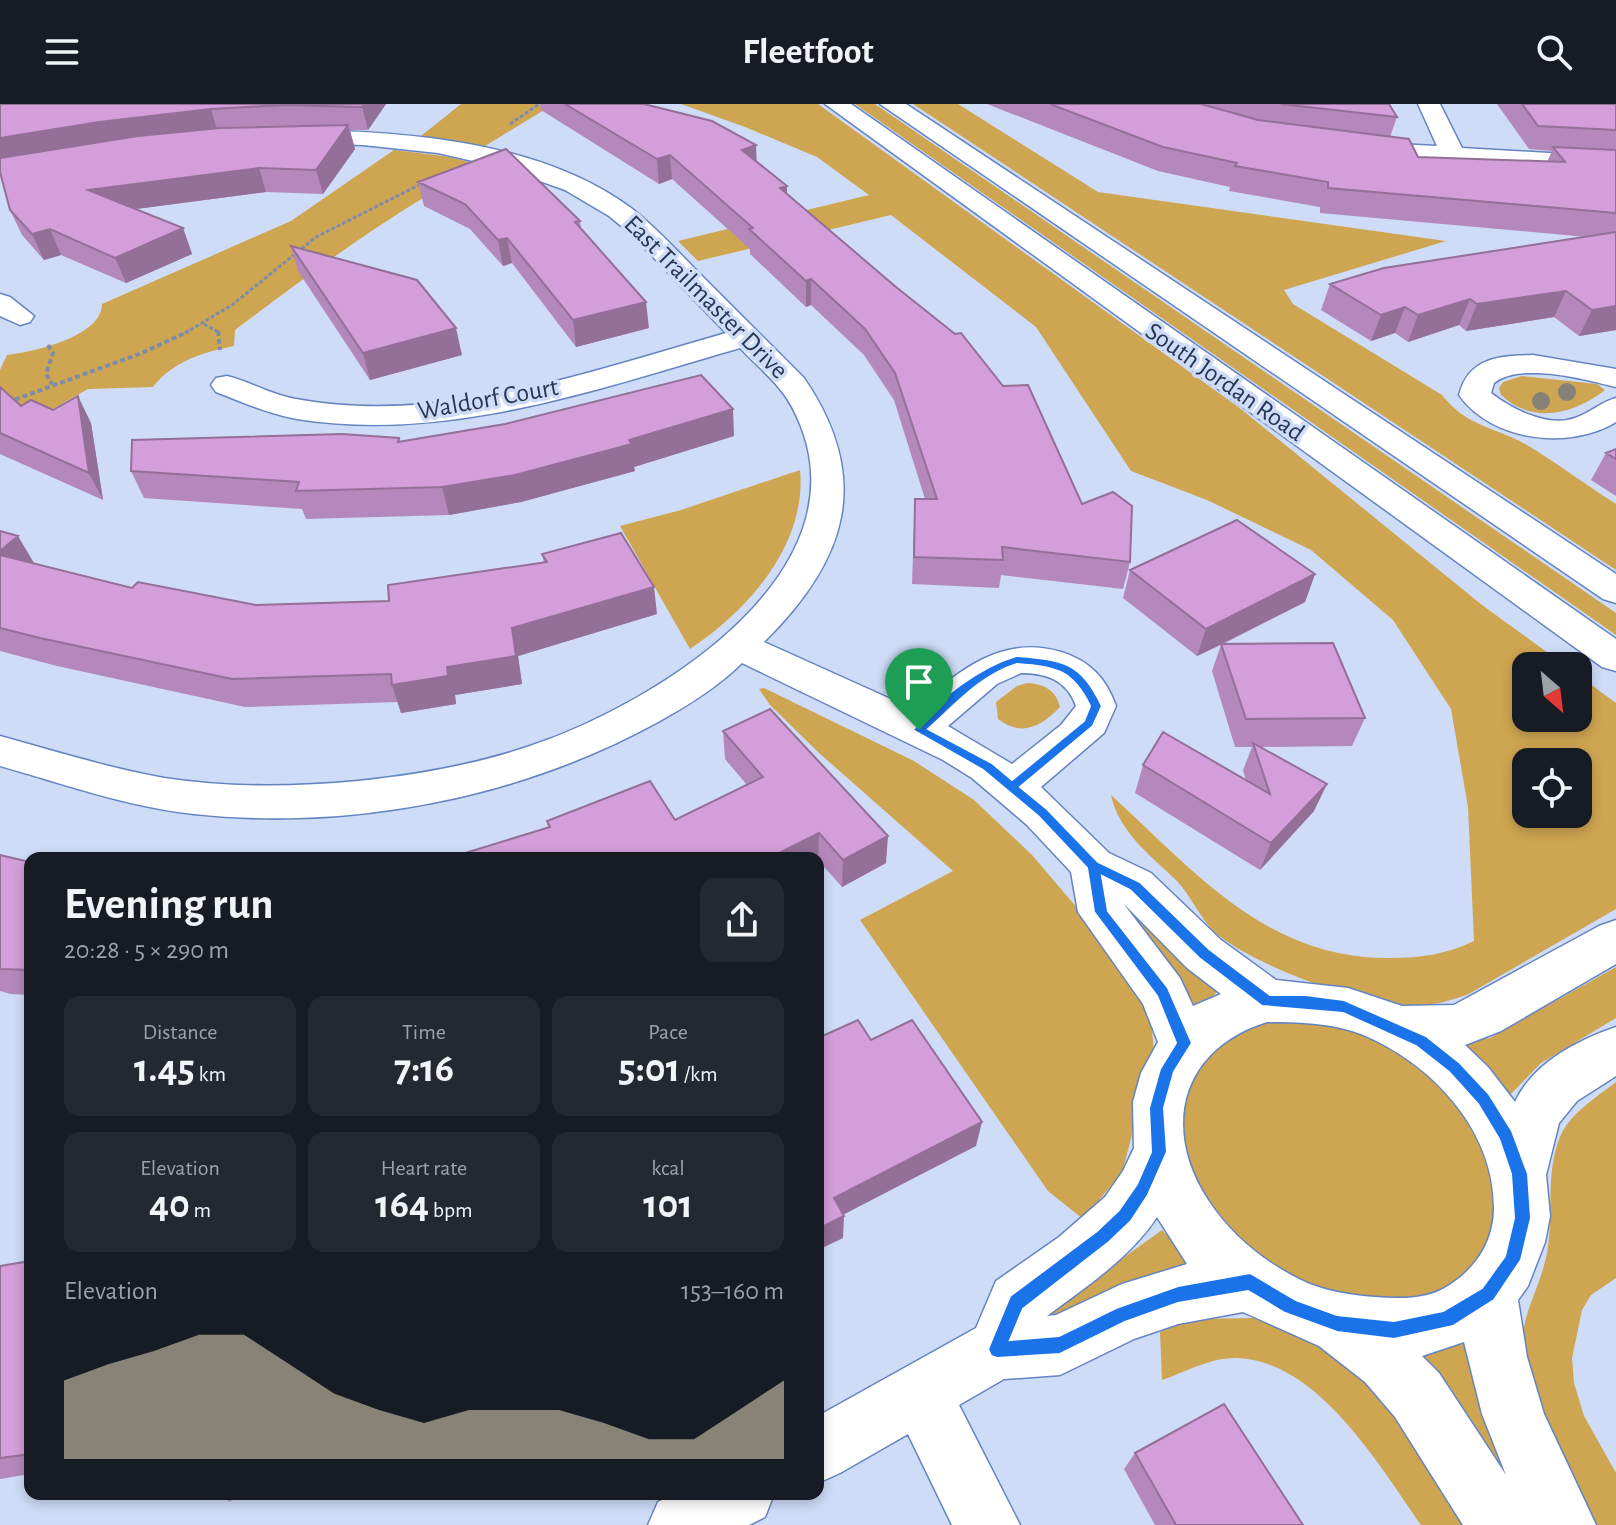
<!DOCTYPE html>
<html lang="en">
<head>
<meta charset="utf-8">
<style>
  body { margin:0; font-family:"Alegreya Sans",sans-serif; background:#242831; color:#f1f3f6; height:100vh; display:flex; flex-direction:column; font-size:30px; white-space:nowrap }
  * { box-sizing:border-box; margin:0 }
  p { font-size:26px; color:#9ea1a6 }
  .icon { flex:none; width:44px; height:44px; fill:none; stroke:currentColor; stroke-width:2; stroke-linecap:round; stroke-linejoin:round }
  .map { position:relative; flex:1; overflow:hidden }
  .sheet { position:absolute; left:24px; top:748px; width:800px; height:648px; display:flex; flex-direction:column; background:#171b24; border-radius:16px; box-shadow:0 4px 12px #0003 }
  .sheet>* { flex:none }
  .needle { width:52px; rotate:152deg }
  .buttons { position:absolute; left:1512px; top:548px; display:grid; gap:16px }
  .buttons a { display:grid; place-items:center; width:80px; height:80px; border-radius:16px; background:#171b24; box-shadow:0 4px 12px #0003; font-size:40px }
  .pin { position:absolute; display:grid; place-items:center; width:68px; height:68px; color:#fff; margin:-82px -34px; border-radius:50% 50% 50% 0; rotate:-45deg; box-shadow:0 0 8px #0007 }
  .pin .icon { rotate:45deg }
  .round { display:grid; place-items:center; flex:none; width:84px; height:84px; border-radius:16px; background:#242831 }
  .summary { display:flex; align-items:center; justify-content:space-between; height:136px; padding:0 40px }
  h1 { font-size:44px; font-weight:600; line-height:60px }
  .metrics { display:grid; grid-template-columns:repeat(3,1fr); gap:12px; height:136px; padding:8px 40px }
  .metrics div { display:grid; align-content:center; border-radius:16px; background:#242831; text-align:center }
  .metrics b { font-size:40px; font-weight:600 }
  .metrics small { font-size:22px; font-weight:400 }
  .metrics p { font-size:22px }
  .chart { height:224px; padding:16px 40px }
  .chart p { display:flex; justify-content:space-between }
  .chart svg { width:100%; height:144px; margin-top:8px; fill:#b9af9b; opacity:.7 }
  header { display:flex; justify-content:space-between; align-items:center; height:104px; padding:0 40px; background:#171b24; font-size:36px; font-weight:600 }
  .map>svg:first-child { display:block }
  .green { fill:#cea551; fill-rule:evenodd }
  .lines { fill:none; stroke-linecap:round; stroke-linejoin:round }
  .minor-casing { stroke:#6484c1; stroke-width:3 }
  .major-casing { stroke:#6484c1; stroke-width:3 }
  .path-far1 { stroke:#7f8da8; stroke-width:3; stroke-dasharray:4 2; stroke-linecap:butt }
  .path { stroke:#7f8da8; stroke-width:4; stroke-dasharray:5 3; stroke-linecap:butt }
  .minor { fill:#fff; fill-rule:evenodd }
  .major { fill:#fff; fill-rule:evenodd }
  .tree { fill:#858177 }
  .wall { fill:#b588bb }
  .shaded-wall { fill:#946f98 }
  .building { fill:#d39ed9; stroke:#946f98; stroke-width:2 }
  .route { fill:#1a73e8; stroke:#fff; stroke-width:2; fill-rule:evenodd }
  .labels { text-anchor:middle; dominant-baseline:central; stroke-width:7; stroke-linejoin:round; paint-order:stroke }
  .far-street-label { font-size:26px; fill:#293651; stroke:#cedcf7 }
</style>
</head>
<body>
<header><svg class="icon" aria-label="menu" viewBox="0 0 24 24"><path d="M4 6h16M4 12h16M4 18h16"/></svg>Fleetfoot<svg class="icon" aria-label="search" viewBox="0 0 24 24"><circle cx="10" cy="10" r="6"/><path d="M15 15l6 6"/></svg></header>
<div class="map">
<svg width="1616" height="1421" viewBox="0 0 1616 1421">
  <rect width="100%" height="100%" fill="#cedcf7"/>
  <!-- green -->
  <path class="green" d="M461,0H554L485,42L421,32Z
    M681,0H818L1241,305L1482,501L1566,562H1526V614H1578V571L1616,599V805L1467,891C1451,896 1436,901 1419,901C1365,903 1260,864 1218,831C1201,817 1192,793 1177,777C1150,751 1119,728 1111,691C1195,768 1268,856 1391,854C1421,854 1447,850 1474,837L1468,703L1451,605L1393,516L1311,446L1207,396L1131,367L1036,223L891,111L698,157L678,137L869,91L817,53L745,23ZM1526,658H1578V710H1526Z
    M855,0H875L1616,509V531Z
    M913,0H958L1098,88L1446,137L1284,186L1293,200L1442,291C1467,323 1495,323 1527,341C1557,359 1586,381 1616,400V466Z
    M394,46L444,52L482,61C393,107 315,166 235,226L234,242C204,248 173,257 153,283L88,285L0,335V266L7,251C32,248 102,233 102,200L291,117Z
    M1522,272L1597,280L1605,286C1574,310 1533,321 1501,291L1499,284L1503,278Z
    M800,366C807,441 748,506 690,545L620,422L681,406Z
    M1027,579C1044,580 1056,586 1060,603C1041,623 1021,633 998,615L996,598L1017,582Z
    M764,584L914,657L974,696L1032,751L1084,812L1150,907L1155,956L1143,988L1122,1069L1083,1115L1048,1087L860,816L953,767L819,649L770,601L759,585Z
    M1121,795L1218,887L1195,909L1120,802Z
    M1616,863V914L1541,959L1507,994L1458,939L1490,934Z
    M1286,916H1319L1387,936L1471,1008L1499,1073L1494,1135L1454,1184L1423,1197L1352,1200L1253,1154L1207,1102L1183,1043L1182,1015L1186,989L1196,966L1212,947L1232,932L1256,921Z
    M1616,978V1174L1591,1191L1582,1206L1572,1254L1574,1279L1584,1312L1616,1369V1421H1595C1572,1371 1533,1306 1524,1253C1518,1219 1534,1196 1543,1165C1557,1123 1543,1074 1560,1033C1570,1009 1597,993 1616,978Z
    M1162,1126L1199,1165L1055,1216L1044,1215L1047,1209Z
    M1255,1214C1285,1222 1314,1234 1339,1253C1388,1292 1432,1369 1467,1421H1421C1379,1361 1318,1257 1237,1254C1212,1253 1185,1268 1162,1276L1160,1228L1194,1215Z
    M1464,1240L1469,1242L1542,1421L1422,1256L1429,1247Z"/>
  <g class="lines">
    <!-- minor casing -->
    <g class="minor-casing">
      <path id="minor" d="M1418,0H1440L1462,44L1616,53V67L1357,52L1349,50L1345,45L1349,40L1357,38L1437,42Z
        M292,26C402,27 539,36 631,104C657,124 678,148 701,171C735,205 770,240 804,274C873,375 847,456 764,538L915,606C957,567 1002,530 1061,548C1090,557 1106,574 1116,602L1104,629L1041,683L1109,749L1151,769L1221,836L1276,876L1348,884L1402,902L1454,901L1599,822L1616,816V860L1501,927L1465,941L1488,963L1515,998C1533,959 1578,936 1616,923V972L1577,997L1559,1019L1546,1071L1550,1112L1545,1138L1528,1182L1518,1196L1527,1253L1544,1310L1596,1421H1463L1395,1313L1365,1278L1319,1242L1243,1208L1178,1220L1134,1235L1060,1271L1004,1275L959,1301L1020,1421H952L908,1330L840,1369L818,1379V1312L976,1224L996,1177L1059,1133L1105,1093L1123,1067L1134,1044L1133,998L1141,969L1158,938L1143,900L1078,808L1071,768L1027,721L972,674L943,656L742,559C718,583 687,602 658,618C520,694 351,727 194,710C128,703 64,680 0,662V632C54,647 109,664 164,674C228,684 294,683 358,677C416,671 474,661 530,642C656,600 878,464 792,303C780,280 758,263 740,244C598,285 447,339 297,315C269,310 242,298 216,288L211,281L216,274L227,272C251,278 272,291 296,295C440,322 589,268 726,229L632,131L609,112L565,86L503,64L438,49L363,41L284,38L280,33L284,28ZM1021,569C1046,569 1067,576 1076,602L1061,621L1012,660L948,622L997,580ZM1123,799L1187,864L1221,890L1193,902L1180,874ZM1267,918C1300,918 1337,919 1368,933C1436,964 1494,1028 1494,1104C1494,1136 1477,1163 1451,1180C1429,1196 1401,1195 1375,1193C1349,1191 1322,1187 1299,1175C1263,1157 1230,1130 1208,1096C1160,1023 1182,944 1267,918ZM1157,1113L1187,1160L1122,1180L1056,1211L1047,1212C1086,1183 1130,1154 1157,1113ZM1464,1238L1482,1310L1506,1371L1439,1269L1422,1252Z
        M0,190L10,193L34,212L30,218L20,221L0,212Z
        M1533,251L1616,265V283C1584,275 1521,258 1494,279L1491,289C1512,305 1548,324 1575,314C1590,309 1601,298 1616,294V318C1571,346 1492,338 1459,291C1469,253 1499,252 1533,251Z
        M674,1390H774L765,1413L749,1421H648L658,1398Z"/>
    </g>
    <!-- major casing -->
    <g class="major-casing">
      <path id="major" d="M825,0H851L1616,535V567L1602,563Z
        M880,0H906L1616,470V499L1603,495Z"/>
    </g>
    <!-- path-far1 -->
    <path class="path-far1" d="M510,20L539,0
      M204,220L220,229
      M185,229L232,201L316,133L423,79"/>
    <!-- path -->
    <path class="path" d="M218,227L220,246
      M48,241L53,249L46,270L52,280
      M0,301L142,249L189,227"/>
    <!-- minor -->
    <use href="#minor" class="minor"/>
    <!-- major -->
    <use href="#major" class="major"/>
  </g>
  <!-- trees -->
  <g class="tree">
    <circle cx="1567" cy="288" r="9"/>
    <circle cx="1541" cy="297" r="9"/>
  </g>
  <!-- wall -->
  <path class="wall" d="M0,0H386L368,26H350L355,45L323,90L266,88L136,105L183,124L192,150L126,179L61,151L44,156L22,131L10,106Z
    M540,0H644L757,58L787,82V90L1082,400L1130,458L1123,485L1001,471L999,484L912,480L915,395H925L894,296L864,251L811,201L806,203L750,150V145L672,75L659,80L541,6Z
    M987,0H1389L1397,13L1390,33L1418,53L1547,58L1552,47L1529,45L1497,0H1616V226L1579,232L1554,213L1466,227L1459,221L1408,238L1395,229L1371,237L1321,206L1330,180L1587,133L1320,109V103L1229,87L1230,83L1158,67Z
    M418,78L580,117L581,125L649,224L576,243L512,159L503,162L470,125L424,102Z
    M291,142L462,251L370,276L298,167Z
    M0,283L21,302L53,306L91,319L103,396L0,350Z
    M734,332L634,363L635,367L521,398L449,411L306,415L302,405L144,394L131,367L399,334L400,338Z
    M1616,345V392L1591,376L1606,349Z
    M0,427L34,460L132,484L256,501L389,497L544,459L542,450L657,510L518,552L522,580L455,591L456,600L401,609L398,598L245,603L57,562L0,547Z
    M1130,466L1315,470L1305,498L1223,540L1365,614L1352,642L1260,643L1314,707L1260,766L1135,689L1143,661L1246,676L1243,666L1252,643H1235L1212,567L1221,541L1197,552L1123,494Z
    M723,627L886,759L842,783L818,756V754L548,723L547,717L675,716L747,681L725,655Z
    M0,751L30,758V891L11,890L0,887Z
    M30,1157V1370L0,1375V1162Z
    M1135,1349L1303,1421H1155L1124,1365Z"/>
  <!-- shaded-wall -->
  <path class="shaded-wall" d="M364,0H386L368,26L362,3Z
    M211,5L218,29L0,57V34L99,18Z
    M348,21L355,45L323,90L316,66Z
    M756,41L757,65L742,46Z
    M670,51L672,75L659,80L657,55Z
    M259,64L266,88L98,110L88,86Z
    M787,82V106L780,84Z
    M183,124L192,150L126,179L115,154Z
    M50,125L61,151L44,156L32,130Z
    M507,134L512,159L503,162L498,136Z
    M811,175V201L806,203V177Z
    M1566,187L1554,213L1466,227L1477,200Z
    M1470,195L1459,221L1408,238L1418,211Z
    M646,198L649,224L576,243L573,216Z
    M1616,202V226L1579,232L1592,206Z
    M1405,203L1395,229L1371,237L1381,211Z
    M456,224L462,251L370,276L363,249Z
    M78,292L91,319L103,396L89,369Z
    M733,305L734,332L634,363L635,367L521,398L449,411L442,383L629,336Z
    M18,432L34,459L0,457V447Z
    M1315,470L1305,498L1197,552L1206,525Z
    M654,483L657,510L518,552L522,580L455,591L456,600L401,609L392,581L447,563L512,524Z
    M1327,680L1314,707L1260,766L1271,739Z
    M819,729L818,756V754H769Z
    M888,732L886,759L842,783L843,756Z
    M982,1018L976,1042L833,1116L834,1094Z
    M844,1112L843,1134L818,1146V1125Z
    M219,1390H256L229,1397Z"/>
  <!-- building -->
  <path class="building" d="M0,0H364L362,3L285,1L211,5L99,18L0,34Z
    M565,0H644L712,17L756,41L742,46L787,82L780,84L896,183L955,230L961,229L1003,282L1028,281L1082,400L1113,388L1132,402L1130,458L1002,443L1003,456L914,453L915,395H937L895,269L865,225L811,175L806,177L749,125L753,124L670,51L657,55Z
    M1050,0H1201L1258,16L1409,35L1418,53L1565,58L1553,43L1616,46V109L1328,84V78L1235,62L1237,59L1163,43Z
    M1281,0H1389L1397,13Z
    M1522,0H1616V26L1538,22Z
    M348,21L316,66L259,64L88,86L183,124L115,154L50,125L32,130L10,106L0,68V54L138,32L220,24Z
    M506,45L580,117L575,118L646,198L573,216L507,134L498,136L465,100L418,78Z
    M1616,128V202L1592,206L1566,187L1477,200L1470,195L1418,211L1405,203L1381,211L1330,180L1384,164Z
    M291,142L417,176L456,224L363,249Z
    M701,271L733,305L629,336L632,340L515,371L442,383L296,387L299,378L131,367L132,336L342,330L399,334L398,338L505,320Z
    M0,283L21,302L31,296L53,306L78,292L89,369L0,329Z
    M1616,345V355L1606,349Z
    M1237,416L1315,470L1206,525L1130,466Z
    M0,427L18,432L0,447Z
    M621,429L654,483L512,524L516,552L447,563L448,572L392,581L391,570L232,575L40,534L0,524V451L132,484L138,478L256,501L389,497L388,481L547,458L542,450Z
    M1333,539L1365,614L1246,615L1221,540Z
    M770,605L888,732L843,756L819,729L769,754H449L550,723L547,717L650,677L675,716L763,673L723,627Z
    M1163,628L1270,690L1253,639L1327,680L1271,739L1143,661Z
    M0,751L30,758V866L0,865Z
    M858,916L871,936L912,916L982,1018L834,1094L844,1112L818,1125V934Z
    M30,1157V1350L0,1354V1162Z
    M1224,1300L1303,1421H1176L1135,1349Z"/>
  <!-- route -->
  <path class="route" d="M1016,552C1064,556 1080,557 1102,602L1093,622L1020,683L1047,705L1098,758L1140,778L1209,845L1270,891H1305L1344,896L1426,932L1460,959L1489,990L1512,1027L1528,1070L1531,1114L1521,1156L1494,1196L1453,1222L1394,1235L1337,1228L1285,1209L1248,1187L1178,1199L1125,1218L1060,1250L997,1254L991,1252L988,1245L1010,1192L1097,1127L1119,1106L1137,1080L1151,1048L1149,1004L1160,965L1176,939L1157,892L1094,808L1087,764L1038,712L983,666L913,626C937,595 979,563 1016,552ZM1017,560C1055,563 1072,565 1090,602L1084,617L1012,676L992,659L928,625C956,600 981,571 1017,560ZM1102,772L1130,786L1199,854L1262,902L1343,909L1416,942L1449,968L1478,1000L1499,1035L1511,1070L1514,1114L1505,1152L1482,1184L1443,1207L1394,1217L1337,1211L1296,1196L1250,1169L1178,1182L1116,1204L1059,1232L1010,1236L1023,1205L1109,1138L1131,1117L1148,1091L1167,1048L1164,1004L1174,968L1192,939L1168,884L1108,807Z"/>
  <g class="labels">
    <!-- far-street labels -->
    <g class="far-street-label">
      <text transform="translate(706 193) rotate(45)">East Trailmaster Drive</text>
      <text transform="translate(1225 278) rotate(35)">South Jordan Road</text>
      <text transform="translate(488 295) rotate(-10)">Waldorf Court</text>
    </g>
  </g>
</svg>
<div class="buttons">
<a><svg class="needle" viewBox="-14 -14 28 28"><path d="M0-13l5 13h-10z" fill="#e53935"/><path d="M0 13l5-13h-10z" fill="#9ea1a6"/></svg></a>
<a><svg class="icon" aria-label="locate" viewBox="0 0 24 24"><circle cx="12" cy="12" r="6"/><path d="M12 2v4M12 18v4M2 12h4M18 12h4"/></svg></a>
</div>
<div class="pin" style="left:919px;top:626px;background:#1e9e55"><svg class="icon" aria-label="arrive" viewBox="0 0 24 24"><path d="M6 21V4h12l-3 4 3 4H6"/></svg></div>
<section class="sheet">
<div class="summary"><div><h1>Evening run</h1><p>20:28 · 5 × 290 m</p></div><a class="round"><svg class="icon" aria-label="share" viewBox="0 0 24 24"><path d="M12 15V3M7 8l5-5 5 5M5 13v7h14v-7"/></svg></a></div>
<div class="metrics">
<div><p>Distance</p><b>1.45<small> km</small></b></div>
<div><p>Time</p><b>7:16</b></div>
<div><p>Pace</p><b>5:01<small> /km</small></b></div>
</div>
<div class="metrics">
<div><p>Elevation</p><b>40<small> m</small></b></div>
<div><p>Heart rate</p><b>164<small> bpm</small></b></div>
<div><p>kcal</p><b>101</b></div>
</div>
<div class="chart"><p><span>Elevation</span>153–160 m</p>
<svg viewBox="0 0 160 44" preserveAspectRatio="none"><path d="M0 44V20L10 15L20 11L30 6L40 6L50 15L60 24L70 29L80 33L90 29L100 29L110 29L120 33L130 38L140 38L150 29L160 20V44z"/></svg>
</div>
</section>
</div>
</body>
</html>
